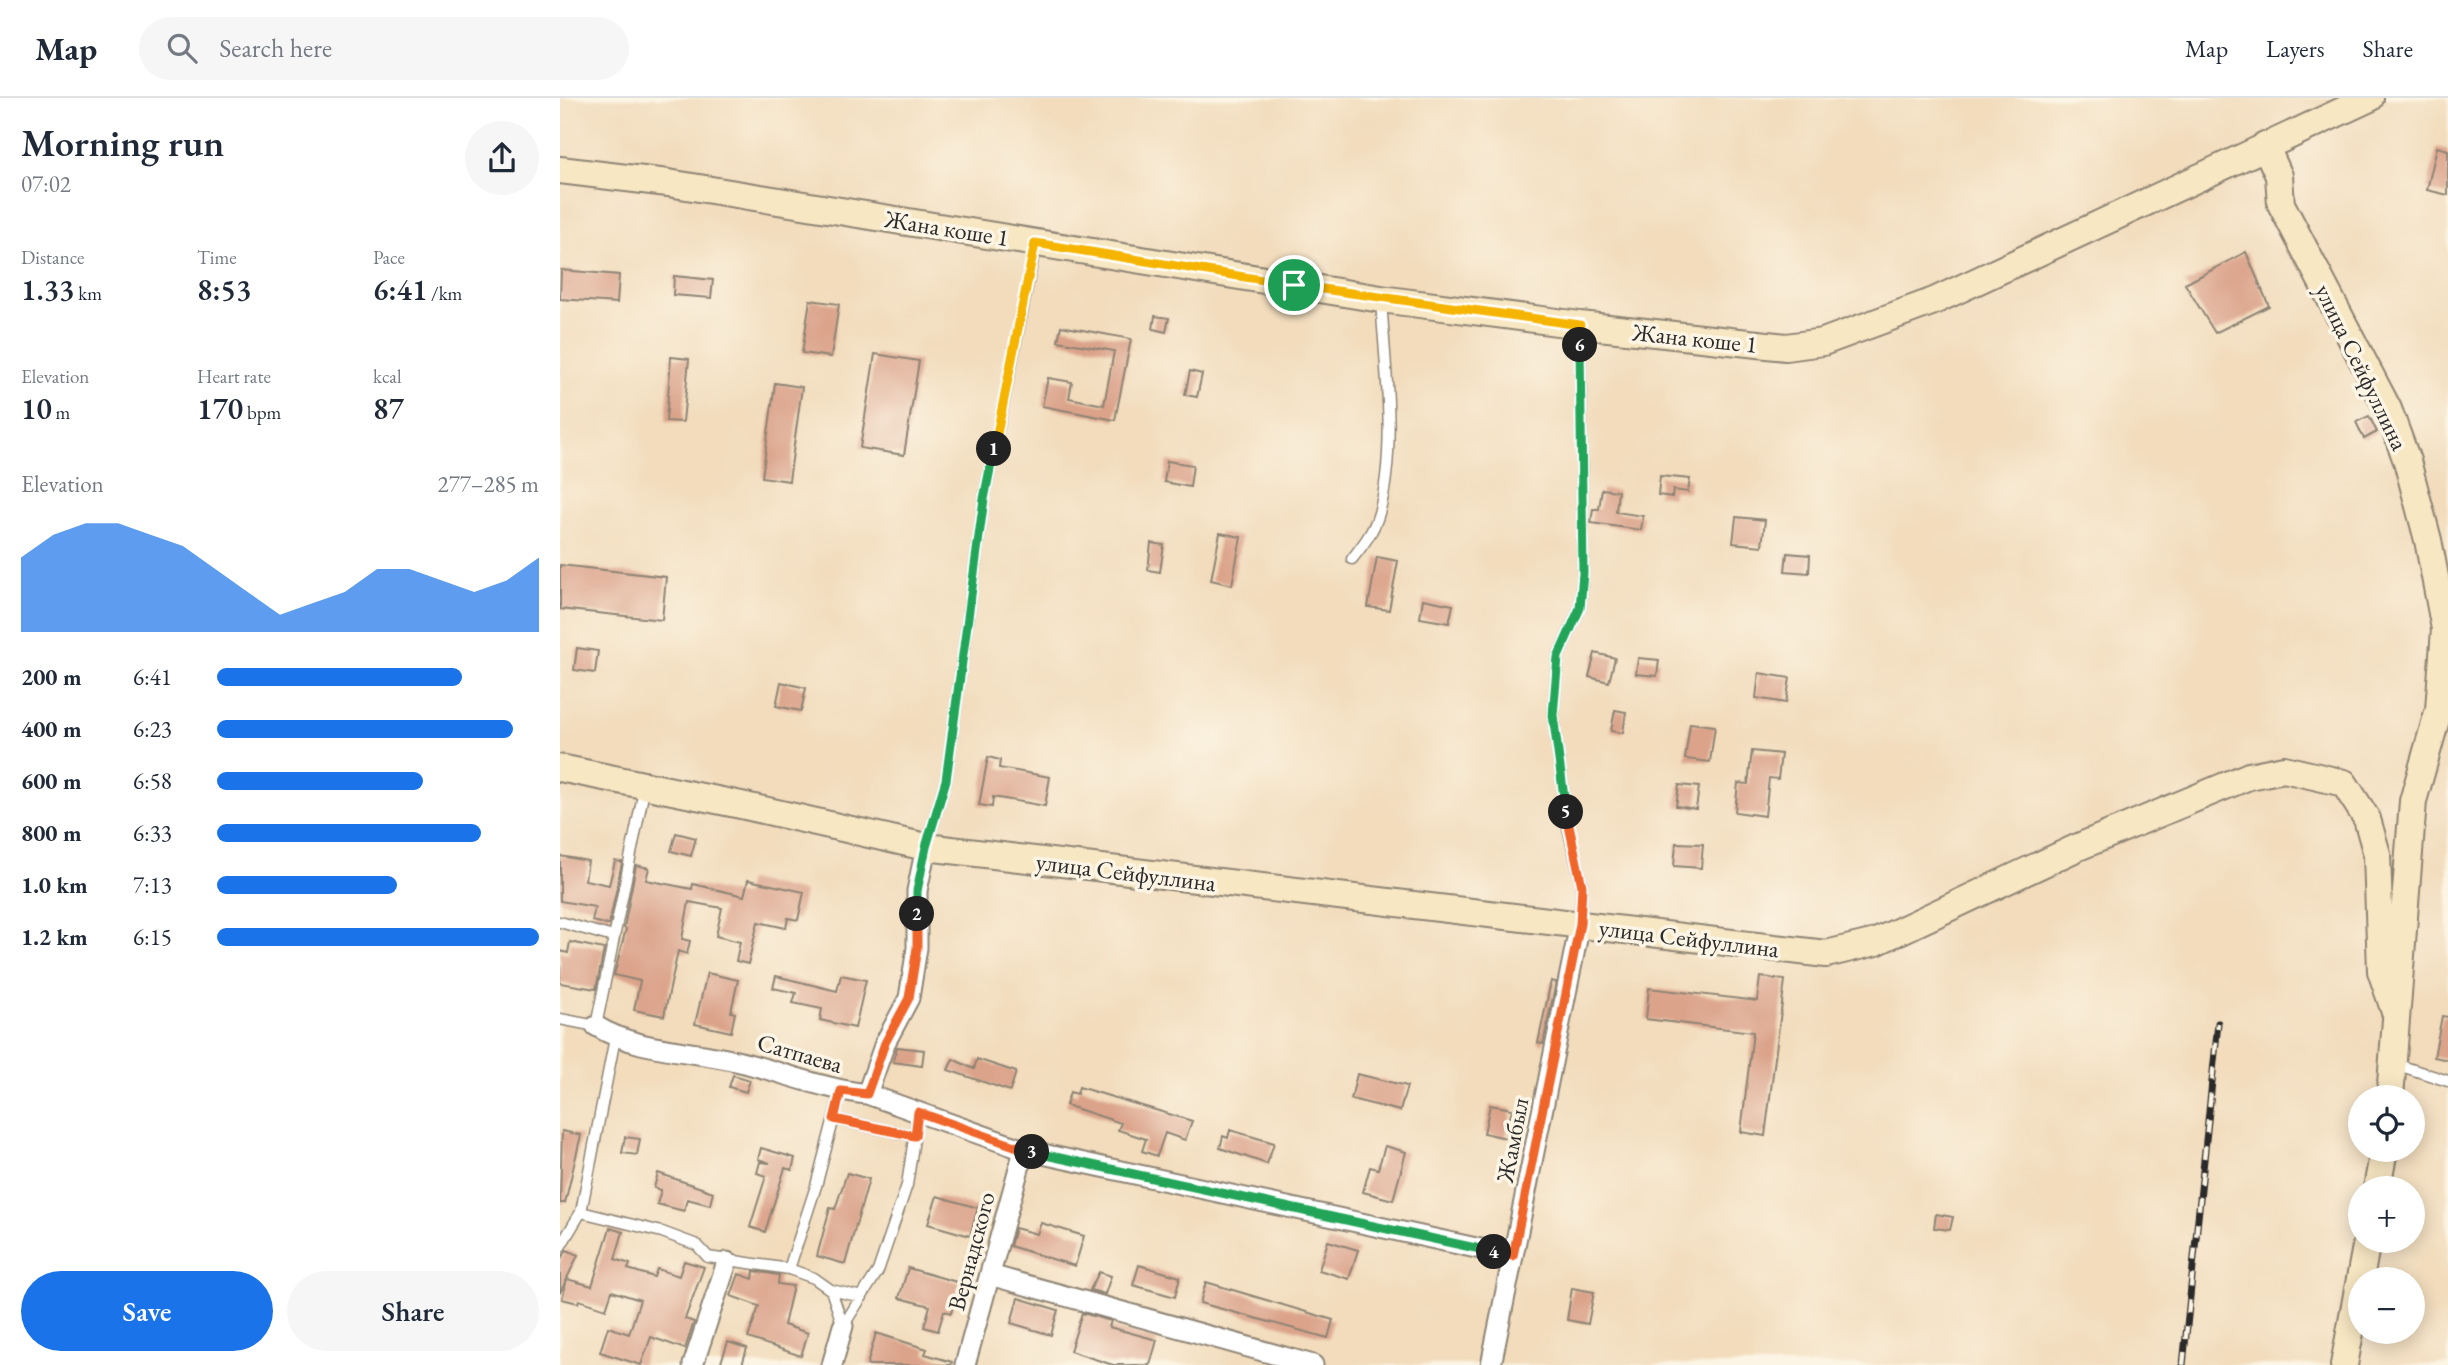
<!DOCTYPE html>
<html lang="en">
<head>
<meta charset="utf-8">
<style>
  body { margin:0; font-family:"EB Garamond",serif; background:#f6f6f7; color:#1f2937; height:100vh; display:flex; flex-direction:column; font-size:26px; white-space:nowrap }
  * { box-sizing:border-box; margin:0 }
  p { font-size:23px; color:#747a83 }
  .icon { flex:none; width:38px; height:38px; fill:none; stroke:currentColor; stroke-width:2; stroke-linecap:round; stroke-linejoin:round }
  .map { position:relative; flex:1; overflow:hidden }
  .side { display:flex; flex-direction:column; background:#fff; width:560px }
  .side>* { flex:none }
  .buttons { position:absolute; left:1788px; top:987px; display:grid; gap:14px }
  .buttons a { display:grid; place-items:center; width:77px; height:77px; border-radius:50%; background:#fff; box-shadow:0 4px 18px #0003; font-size:35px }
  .pin { position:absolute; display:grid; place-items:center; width:60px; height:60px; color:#fff; margin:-30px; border:4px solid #fff; border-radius:50%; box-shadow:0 2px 7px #0007 }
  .km { position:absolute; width:35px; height:35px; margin:-18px; border-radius:50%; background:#222; color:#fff; font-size:19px; line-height:35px; text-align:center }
  .round { display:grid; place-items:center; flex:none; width:74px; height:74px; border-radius:37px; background:#f6f6f7 }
  .summary { display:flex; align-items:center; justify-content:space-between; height:119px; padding:0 21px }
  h1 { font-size:38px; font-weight:600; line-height:52px }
  .figures { display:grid; grid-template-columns:repeat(3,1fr); gap:10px; height:119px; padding:7px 21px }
  .figures div { display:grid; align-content:center }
  .figures b { font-size:30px; font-weight:600 }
  .figures small { font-size:19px; font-weight:400 }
  .figures p { font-size:19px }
  .chart { height:196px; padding:14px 21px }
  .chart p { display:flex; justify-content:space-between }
  .chart svg { width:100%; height:126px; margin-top:7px; fill:#1a73e8; opacity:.7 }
  .button { display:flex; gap:14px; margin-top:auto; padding:14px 21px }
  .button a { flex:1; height:80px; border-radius:42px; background:#1a73e8; color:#fff; font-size:28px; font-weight:600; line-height:80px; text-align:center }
  .button a+a { background:#f6f6f7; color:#1f2937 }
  ul { padding:0 21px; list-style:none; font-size:23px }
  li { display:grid; grid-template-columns:112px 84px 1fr; align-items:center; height:52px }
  li i { height:18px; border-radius:9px; background:#1a73e8 }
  header { display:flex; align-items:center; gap:42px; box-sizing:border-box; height:98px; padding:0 35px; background:#fff; border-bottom:2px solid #e0e1e3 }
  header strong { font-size:33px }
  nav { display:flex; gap:38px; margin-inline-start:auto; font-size:24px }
  .search { width:490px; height:63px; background:#f6f6f7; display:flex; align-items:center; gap:18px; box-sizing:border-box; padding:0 24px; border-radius:38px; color:#747a83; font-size:26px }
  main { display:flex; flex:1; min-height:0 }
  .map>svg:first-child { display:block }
  .building { fill:#dba38a }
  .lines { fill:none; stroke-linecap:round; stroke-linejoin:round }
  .lane-casing { stroke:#8e8474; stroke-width:13 }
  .street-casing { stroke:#8e8474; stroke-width:23 }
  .secondary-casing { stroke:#8e8474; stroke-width:30 }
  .lane { stroke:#fff; stroke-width:10 }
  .street { stroke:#fff; stroke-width:19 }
  .secondary { stroke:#f8e7c3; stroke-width:26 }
  .rail-casing { stroke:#2b2b2b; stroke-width:7 }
  .rail { stroke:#fcf5e5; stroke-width:4.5; stroke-dasharray:13; stroke-linecap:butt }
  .split-1-casing { stroke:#fff; stroke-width:14 }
  .split-2-casing { stroke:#fff; stroke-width:14 }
  .split-3-casing { stroke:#fff; stroke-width:14 }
  .split-4-casing { stroke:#fff; stroke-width:14 }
  .split-5-casing { stroke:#fff; stroke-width:14 }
  .split-6-casing { stroke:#fff; stroke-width:14 }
  .split-7-casing { stroke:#fff; stroke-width:14 }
  .split-1 { stroke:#f5b400; stroke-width:9 }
  .split-2 { stroke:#22a559; stroke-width:9 }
  .split-3 { stroke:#f0652b; stroke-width:9 }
  .split-4 { stroke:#22a559; stroke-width:9 }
  .split-5 { stroke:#f0652b; stroke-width:9 }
  .split-6 { stroke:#22a559; stroke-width:9 }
  .split-7 { stroke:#f5b400; stroke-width:9 }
  .labels { text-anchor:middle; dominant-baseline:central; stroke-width:7; stroke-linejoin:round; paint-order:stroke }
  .street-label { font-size:24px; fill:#2b2b2b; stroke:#fcf5e5 }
</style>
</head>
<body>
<header>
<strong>Map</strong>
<div class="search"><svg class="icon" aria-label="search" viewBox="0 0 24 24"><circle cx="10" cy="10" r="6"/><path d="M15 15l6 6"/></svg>Search here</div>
<nav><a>Map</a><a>Layers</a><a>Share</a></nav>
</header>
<main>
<section class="side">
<div class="summary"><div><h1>Morning run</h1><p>07:02</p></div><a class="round"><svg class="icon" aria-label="share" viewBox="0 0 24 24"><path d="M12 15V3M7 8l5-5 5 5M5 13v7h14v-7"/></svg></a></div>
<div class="figures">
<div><p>Distance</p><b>1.33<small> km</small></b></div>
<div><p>Time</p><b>8:53</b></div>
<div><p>Pace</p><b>6:41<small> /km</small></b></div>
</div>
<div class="figures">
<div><p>Elevation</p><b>10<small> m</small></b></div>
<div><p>Heart rate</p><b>170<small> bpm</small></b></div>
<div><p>kcal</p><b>87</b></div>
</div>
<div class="chart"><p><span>Elevation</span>277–285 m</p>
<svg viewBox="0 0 160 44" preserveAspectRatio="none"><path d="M0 44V18L10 10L20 6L30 6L40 10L50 14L60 22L70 30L80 38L90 34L100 30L110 22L120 22L130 26L140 30L150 26L160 18V44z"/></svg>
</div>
<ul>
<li><b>200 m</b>6:41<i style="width:76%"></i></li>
<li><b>400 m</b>6:23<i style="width:92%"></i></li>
<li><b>600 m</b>6:58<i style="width:64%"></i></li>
<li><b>800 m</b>6:33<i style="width:82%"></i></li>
<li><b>1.0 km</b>7:13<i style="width:56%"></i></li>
<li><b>1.2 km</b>6:15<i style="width:100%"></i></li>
</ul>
<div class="button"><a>Save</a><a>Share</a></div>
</section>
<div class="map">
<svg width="1888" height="1267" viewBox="0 0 1888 1267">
  <rect width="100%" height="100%" fill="#fcf5e5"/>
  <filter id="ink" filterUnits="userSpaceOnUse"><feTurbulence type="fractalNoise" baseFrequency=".0143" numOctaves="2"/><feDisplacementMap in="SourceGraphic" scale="14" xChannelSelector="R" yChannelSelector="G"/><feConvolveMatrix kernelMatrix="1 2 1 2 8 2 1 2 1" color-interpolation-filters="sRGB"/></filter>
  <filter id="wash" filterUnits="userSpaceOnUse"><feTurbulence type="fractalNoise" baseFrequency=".00686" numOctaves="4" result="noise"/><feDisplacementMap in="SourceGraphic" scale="28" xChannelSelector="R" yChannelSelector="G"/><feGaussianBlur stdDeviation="1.57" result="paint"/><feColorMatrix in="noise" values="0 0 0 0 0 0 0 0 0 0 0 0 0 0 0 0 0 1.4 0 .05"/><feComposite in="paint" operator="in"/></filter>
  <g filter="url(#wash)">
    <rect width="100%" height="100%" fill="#f2dcbc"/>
    <g id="blocks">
      <!-- building -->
      <path class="building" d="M1877,49L1888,52V97L1867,92Z
        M1686,154L1709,208L1655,235L1625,186Z
        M1,172L59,177L57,205L0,201Z
        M114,178L153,182L151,200L113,197Z
        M250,202L279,206L271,259L242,255Z
        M595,218L609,220L606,234L593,231Z
        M501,228L571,241L555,322L482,308L488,280L512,284L509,300L544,307L554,253L498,243Z
        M315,256L359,263L344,357L300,350Z
        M111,259L129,261L123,324L106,323Z
        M630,273L642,276L637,299L625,297Z
        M215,285L242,289L229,383L202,379Z
        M1809,318L1817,334L1804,341L1796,324Z
        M607,363L633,367L630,389L604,384Z
        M1100,378L1130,381L1128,394L1113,392L1112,399L1098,397Z
        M1042,391L1058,393L1056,414L1083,418L1081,432L1031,425L1033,411H1039Z
        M1176,419L1205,422L1202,448L1173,445Z
        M660,435L681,439L672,487L651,482Z
        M591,445L604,447L600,474L588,472Z
        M1227,455L1250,457L1249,475L1225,473Z
        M817,459L838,463L829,512L808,509Z
        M0,467L106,479L102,522L0,511Z
        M863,501L893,507L889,525L860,520Z
        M17,550L38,553L35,575L14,572Z
        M1035,555L1055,560L1049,584L1029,579Z
        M1078,560L1099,562L1097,578L1076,576Z
        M1199,575L1230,580L1226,605L1196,600Z
        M221,584L246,590L241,613L216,608Z
        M1055,612L1066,614L1063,635L1051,633Z
        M1130,625L1155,628L1150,664L1125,661Z
        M1192,653L1221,656L1218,681L1209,680L1205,718L1175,714L1178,685L1188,686Z
        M428,659L440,662L439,670L490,679L485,708L433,699L432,709L419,707Z
        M1119,687L1139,689L1136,711L1116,708Z
        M116,735L136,740L131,758L111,753Z
        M1116,745L1143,746L1141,770L1114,768Z
        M0,758L28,763L25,782L49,787L55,763L62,764L49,827L32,823L35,809L0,803Z
        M76,767L89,770L86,782L132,791L133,786L184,798L188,782L244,794L238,822L228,820L226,830L198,824L188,866L176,863L180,844L156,838L162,810L129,804L122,841L130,843L127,856L118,853L104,918L74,912L80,883L54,877L66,831L64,830Z
        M10,844L44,851L36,891L0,885V853L8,855Z
        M147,875L178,882L171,914L175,915L171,934L135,926Z
        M281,877L306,882L295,930L260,922L262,911L233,905L236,895L213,890L216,878L277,893Z
        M1200,879L1225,882L1205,1038L1181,1034L1193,934L1086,921L1089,890L1197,903Z
        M991,883L996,884L983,946L978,945Z
        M1882,918L1888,919V962L1874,959Z
        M337,949L364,952L362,968L333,964Z
        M393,961L414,971L417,961L456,974L450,993L388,972Z
        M797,976L847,988L840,1013L791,1001Z
        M173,977L190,982L186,994L169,989Z
        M519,989L632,1023L625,1042L605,1035L597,1058L582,1053L586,1041L558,1032L561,1025L506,1007L510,994L517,996Z
        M930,1007L952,1011L946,1040L924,1035Z
        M670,1032L714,1045L707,1066L660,1050L663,1038L668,1040Z
        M2,1033L21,1037L5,1105H0Z
        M65,1039L80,1041L77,1057L62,1055Z
        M825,1048L846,1054L833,1102L803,1094L810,1069L818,1071Z
        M201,1050L235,1060L232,1072L225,1070L205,1134L190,1129L206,1078L197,1075L200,1064L210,1065L198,1061Z
        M98,1075L153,1094L150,1107L127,1101L124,1113L97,1106L101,1092L94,1090Z
        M287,1075L309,1081L285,1166L257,1158L270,1110L275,1111Z
        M377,1098L418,1110L410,1138L368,1126Z
        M1376,1116L1393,1119L1390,1132L1374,1130Z
        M481,1125L524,1138L515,1168L450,1148L455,1130L477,1136Z
        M50,1130L63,1134L55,1161L70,1166L68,1171L94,1179L97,1171L119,1178L124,1163L144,1169L125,1221L134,1224L125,1251L91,1239L81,1267L40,1254L48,1229L69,1236L80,1202L52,1193L46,1211L19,1202L18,1205L2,1201L7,1181L32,1188Z
        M768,1143L798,1152L789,1181L759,1172Z
        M7,1152L18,1157L0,1195V1162Z
        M579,1167L620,1179L615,1199L573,1187Z
        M348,1170L400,1185L391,1215L384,1213L378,1233L364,1229L370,1208L339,1200Z
        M194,1173L219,1177L218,1186L233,1188L224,1227L248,1235L241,1258L188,1240L199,1208L171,1198L179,1176L193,1181Z
        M539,1174L551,1178L545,1196L530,1192Z
        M646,1184L773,1222L768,1240L640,1205Z
        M1012,1190L1034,1194L1028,1226L1007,1222Z
        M458,1200L498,1212L491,1237L451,1225Z
        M522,1215L551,1223L549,1229L597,1242L590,1267H553L510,1253Z
        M316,1235L367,1251L365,1256L392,1264L391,1267H307Z
        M168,1244L187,1250L182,1267H160Z"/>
    </g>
  </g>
  <g filter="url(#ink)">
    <use href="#blocks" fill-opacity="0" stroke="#8e8474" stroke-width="2"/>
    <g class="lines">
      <!-- lane casing -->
      <g class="lane-casing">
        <path id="lane" d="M792,461C803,447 814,433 819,415C837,351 825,268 821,201
          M366,749L386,682L424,401L476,145
          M0,824L53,839
          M1020,824L1022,787L1008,729L993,617L998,559L1020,510L1023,476L1020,227
          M0,921L36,928L85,687
          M1835,966L1888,983
          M274,1021L354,1038
          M21,1114L102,1134L137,1147L148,1159L229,1171L254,1180L271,1192L283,1228
          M0,1149L21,1114L55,940
          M229,1171L256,1088L281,993
          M271,1192L302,1199
          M283,1228L318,1173L347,1087L358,1014"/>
      </g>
      <!-- street casing -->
      <g class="street-casing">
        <path id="street" d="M36,928C76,953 131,952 176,963C220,973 262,991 307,996L464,1052L953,1158
          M307,996L325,945L349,900L357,850V793L366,749
          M430,1177L753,1267
          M133,1267L167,1164
          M272,1267L283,1228
          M405,1267L464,1052
          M931,1267L1020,826"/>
      </g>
      <!-- secondary casing -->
      <g class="secondary-casing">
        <path id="secondary" d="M1705,47L1719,78L1721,106L1828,311L1847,363L1868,442L1885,531L1879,611L1853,703L1830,999
          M0,72L108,85L821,201L1020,227L1226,249L1263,244L1374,203L1810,0
          M0,670L181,707L366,749L1266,856L1316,844L1516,750L1689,678L1724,671L1784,685L1807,721L1817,756L1821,873L1835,914
          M1817,1090L1824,1052
          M1784,1267L1807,1143"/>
      </g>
      <!-- lane -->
      <use href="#lane" class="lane"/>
      <!-- street -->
      <use href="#street" class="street"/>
      <!-- secondary -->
      <use href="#secondary" class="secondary"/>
      <!-- rail casing -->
      <g class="rail-casing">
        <path id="rail" d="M1623,1267L1658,925"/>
      </g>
      <!-- rail -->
      <use href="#rail" class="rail"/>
    </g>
  </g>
  <g class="lines" filter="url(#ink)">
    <!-- split-1 casing -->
    <g class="split-1-casing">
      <path id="split-1" d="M434,351L475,145L734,187"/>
    </g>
    <!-- split-2 casing -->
    <g class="split-2-casing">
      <path id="split-2" d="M357,816V793L366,749L386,682L424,401L434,351"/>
    </g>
    <!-- split-3 casing -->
    <g class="split-3-casing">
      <path id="split-3" d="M357,816V850L349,900L325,945L307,996L281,993L274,1021L355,1038L358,1014L472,1054"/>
    </g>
    <!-- split-4 casing -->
    <g class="split-4-casing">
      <path id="split-4" d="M472,1054L934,1154"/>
    </g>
    <!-- split-5 casing -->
    <g class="split-5-casing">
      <path id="split-5" d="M934,1154L953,1158L1020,826L1022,788L1006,714"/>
    </g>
    <!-- split-6 casing -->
    <g class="split-6-casing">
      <path id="split-6" d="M1006,714L993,617L998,559L1020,510L1023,475L1020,247"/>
    </g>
    <!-- split-7 casing -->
    <g class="split-7-casing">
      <path id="split-7" d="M734,187L1020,227V247"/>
    </g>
    <!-- split-1 -->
    <use href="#split-1" class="split-1"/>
    <!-- split-2 -->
    <use href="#split-2" class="split-2"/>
    <!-- split-3 -->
    <use href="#split-3" class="split-3"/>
    <!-- split-4 -->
    <use href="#split-4" class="split-4"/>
    <!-- split-5 -->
    <use href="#split-5" class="split-5"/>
    <!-- split-6 -->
    <use href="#split-6" class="split-6"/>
    <!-- split-7 -->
    <use href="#split-7" class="split-7"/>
  </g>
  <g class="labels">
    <!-- street labels -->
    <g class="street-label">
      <text transform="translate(387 130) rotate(9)">Жана коше 1</text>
      <text transform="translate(1135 240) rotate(6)">Жана коше 1</text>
      <text transform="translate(1802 269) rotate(64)">улица Сейфуллина</text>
      <text transform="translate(566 774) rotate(7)">улица Сейфуллина</text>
      <text transform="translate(1129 840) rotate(7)">улица Сейфуллина</text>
      <text transform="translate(240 955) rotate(16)">Сатпаева</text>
      <text transform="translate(952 1042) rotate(-79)">Жамбыл</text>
      <text transform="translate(411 1153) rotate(-75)">Вернадского</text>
    </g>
  </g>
</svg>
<div class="buttons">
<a><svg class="icon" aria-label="locate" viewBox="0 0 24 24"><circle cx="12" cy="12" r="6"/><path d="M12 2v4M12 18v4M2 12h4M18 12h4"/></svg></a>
<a>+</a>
<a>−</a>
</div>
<div class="pin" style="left:734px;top:187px;background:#1e9e55"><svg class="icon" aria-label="arrive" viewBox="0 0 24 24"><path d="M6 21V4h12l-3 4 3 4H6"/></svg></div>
<b class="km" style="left:434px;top:351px">1</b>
<b class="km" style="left:357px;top:816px">2</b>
<b class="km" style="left:472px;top:1054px">3</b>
<b class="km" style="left:934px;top:1154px">4</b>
<b class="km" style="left:1006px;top:714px">5</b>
<b class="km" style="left:1020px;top:247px">6</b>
</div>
</main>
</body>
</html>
